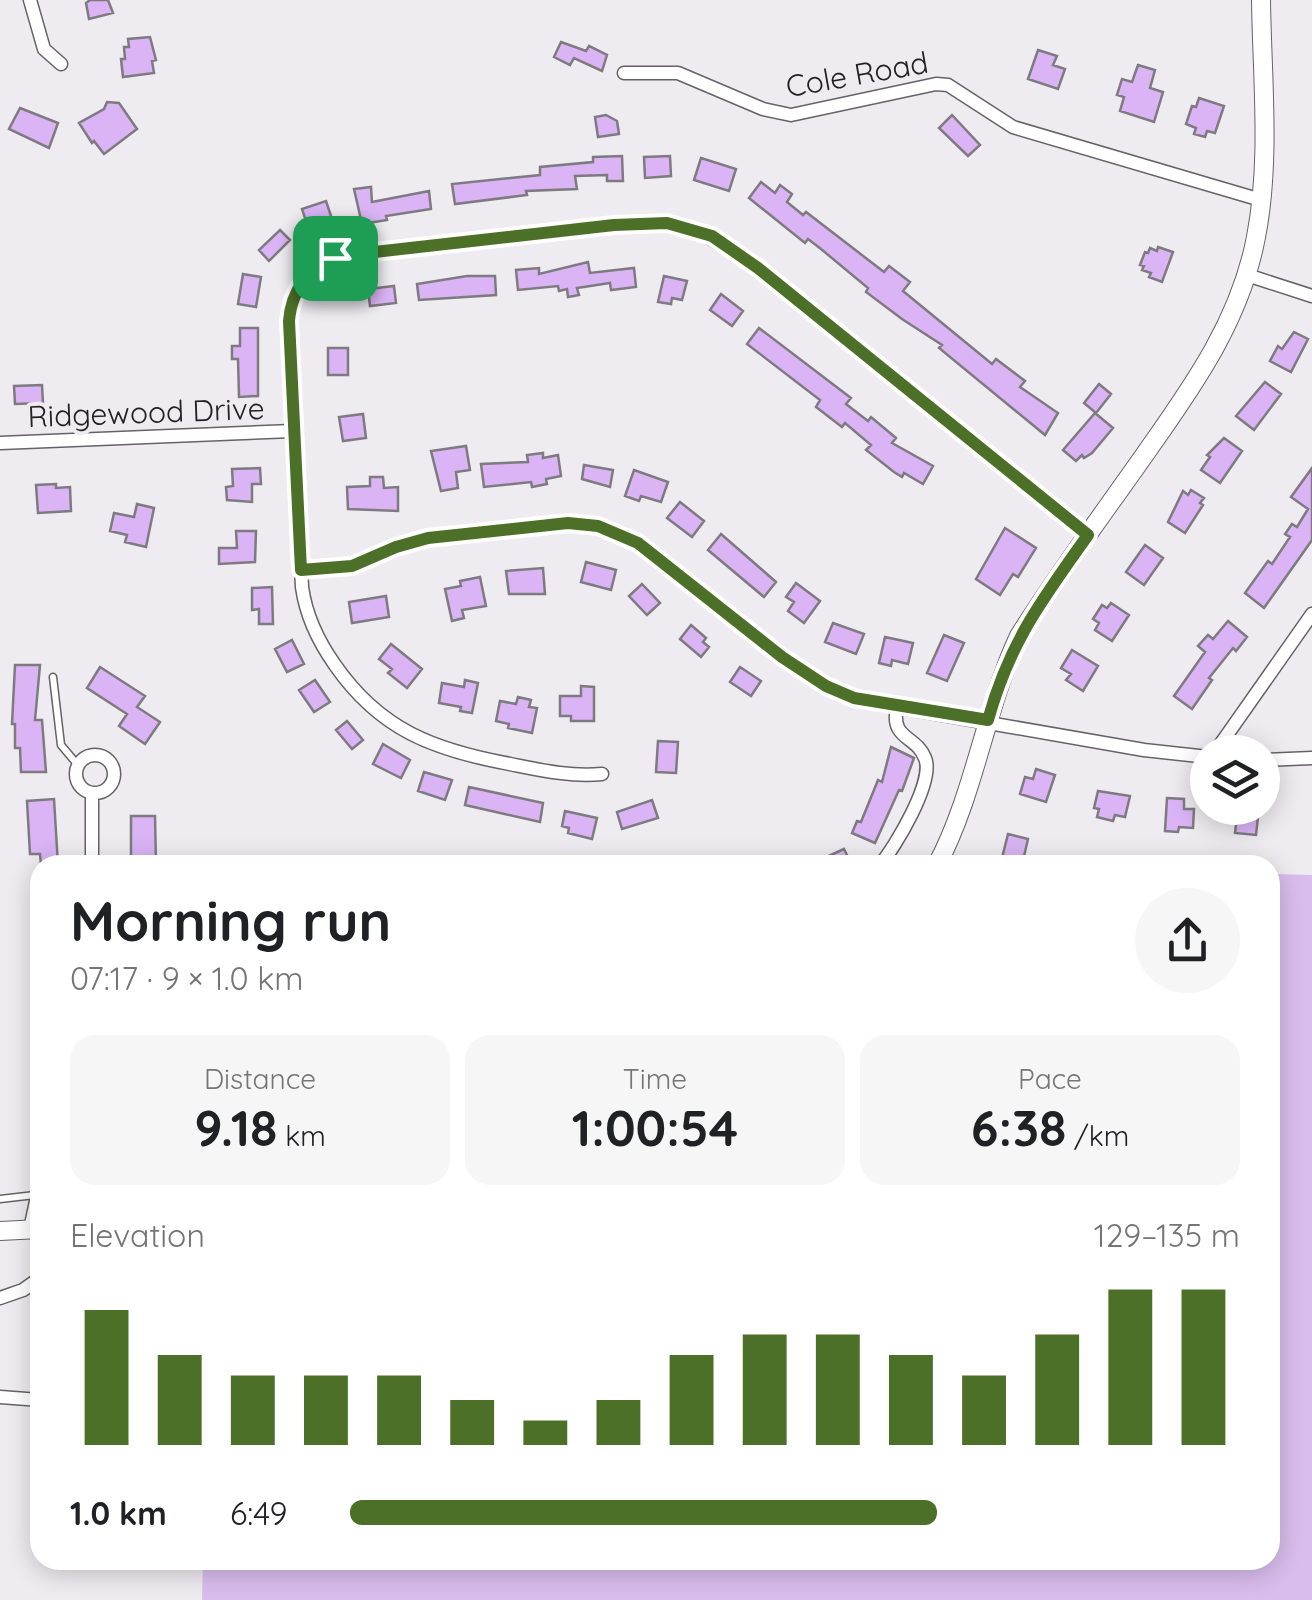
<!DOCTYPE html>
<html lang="en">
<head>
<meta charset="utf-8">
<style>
  body { margin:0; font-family:Quicksand,sans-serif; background:#f6f6f6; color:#202124; height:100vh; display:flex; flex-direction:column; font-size:38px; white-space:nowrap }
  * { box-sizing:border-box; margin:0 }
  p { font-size:32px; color:#757577 }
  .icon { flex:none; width:55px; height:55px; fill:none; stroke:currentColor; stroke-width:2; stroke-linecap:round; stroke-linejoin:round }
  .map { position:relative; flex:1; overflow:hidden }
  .panel { position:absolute; left:30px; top:855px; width:1250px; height:715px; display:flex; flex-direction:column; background:#fff; border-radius:30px; box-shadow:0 5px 25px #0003 }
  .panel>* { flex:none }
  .fabs { position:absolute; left:1190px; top:735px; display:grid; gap:20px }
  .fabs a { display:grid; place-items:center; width:90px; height:90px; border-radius:50%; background:#fff; box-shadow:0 5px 25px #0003; font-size:50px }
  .pin { position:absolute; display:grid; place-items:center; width:85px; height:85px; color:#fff; margin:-42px; border-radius:20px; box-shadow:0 5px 15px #0006 }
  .round { display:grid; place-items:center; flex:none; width:105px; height:105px; border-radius:52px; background:#f6f6f6 }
  .overview { display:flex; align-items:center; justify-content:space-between; height:170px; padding:0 40px }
  h1 { font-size:55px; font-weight:800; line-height:75px }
  .metrics { display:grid; grid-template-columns:repeat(3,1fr); gap:15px; height:170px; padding:10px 40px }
  .metrics div { display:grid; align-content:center; border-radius:25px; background:#f6f6f6; text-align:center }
  .metrics b { font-size:50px; font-weight:800 }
  .metrics small { font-size:28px; font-weight:400 }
  .metrics p { font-size:28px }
  .chart { height:280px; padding:20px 40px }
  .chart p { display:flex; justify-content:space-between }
  .chart svg { width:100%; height:180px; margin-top:10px; stroke:#4d7028; stroke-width:6 }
  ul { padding:0 40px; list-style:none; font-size:32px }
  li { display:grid; grid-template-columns:160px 120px 1fr; align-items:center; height:75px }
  li i { height:25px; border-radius:12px; background:#4d7028 }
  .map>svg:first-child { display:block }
  .green { fill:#d9bded }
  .building { fill:#dab4f4; stroke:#7e7b80; stroke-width:2.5 }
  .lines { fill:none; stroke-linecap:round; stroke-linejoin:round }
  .service-casing { stroke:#656367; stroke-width:9 }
  .minor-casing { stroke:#656367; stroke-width:15 }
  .secondary-casing { stroke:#656367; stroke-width:20 }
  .service { stroke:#fff; stroke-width:6 }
  .minor { stroke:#fff; stroke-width:12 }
  .secondary { stroke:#fff; stroke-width:18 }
  .route-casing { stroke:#fff; stroke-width:20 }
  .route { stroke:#4d7028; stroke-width:12 }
  .labels { text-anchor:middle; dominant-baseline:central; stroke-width:8; stroke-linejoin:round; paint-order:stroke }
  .street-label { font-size:30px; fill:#222123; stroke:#eeebf1 }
</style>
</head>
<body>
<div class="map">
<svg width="1312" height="1600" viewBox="0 0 1312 1600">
  <rect width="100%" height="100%" fill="#eeebf1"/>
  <!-- green -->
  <path class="green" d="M1270,874L1312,875V1600H202L203,1560H373L379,1570L400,1560H1270Z"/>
  <!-- building -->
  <path class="building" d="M90,0H108L113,13L89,19L86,3Z
    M150,37L156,60L152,61L154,73L123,77L121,59H125L124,47H129L128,39Z
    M561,42L586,51L589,46L607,55L602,71L574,58L570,65L554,57Z
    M1038,50L1057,56L1053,65L1065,69L1058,89L1028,79Z
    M1138,65L1155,70L1150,88L1163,92L1154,122L1120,111L1124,97L1117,95L1122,79L1132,82Z
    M1199,98L1224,106L1215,133L1207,131L1205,137L1194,134L1196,128L1186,124L1192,106L1196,107Z
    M107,102L119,103L137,129L104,154L94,141L92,143L79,123L104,109Z
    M20,108L58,123L49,148L9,129Z
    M606,115L617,121L619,134L598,137L595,117Z
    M952,115L980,145L968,156L939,128Z
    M622,156L623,181H607V175L575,176L577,189L526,191L527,195L455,204L452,184L540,175V167L593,162V157Z
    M670,156L671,176L645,178L644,157Z
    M701,158L736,169L729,191L694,180Z
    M761,182L775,193L780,185L792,194L787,202L803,215L806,212L884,272L889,266L910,282L903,291L992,364L996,359L1025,381L1020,387L1058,413L1045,435L939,348L942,345L902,319L866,292L868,288L821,249L808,239L805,243L749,198Z
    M371,187L372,202L429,191L431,209L386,216L387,220L362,224L354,189Z
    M326,201L333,222L309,230L302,209Z
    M280,230L290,240L269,261L259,250Z
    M1158,247L1173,252L1162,282L1149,277L1151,273L1142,270L1144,266L1140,265L1145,252L1148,253L1150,248L1157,251Z
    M588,262L590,273L634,268L636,287L611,290L610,283L577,288L579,295L568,297L567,289L559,291L558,286L518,290L516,270L539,268V274Z
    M243,274L261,277L256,307L238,304Z
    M467,276H495L496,295L419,300L417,284Z
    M664,276L687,281L682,300L672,298L671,304L658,302Z
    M394,286L396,303L370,306L368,289Z
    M721,294L743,311L732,326L710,310Z
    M240,328H258V396L239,397L238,359H232V346H240Z
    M759,328L851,398L846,404L868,421L871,417L896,438L892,443L933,466L923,484L904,473L902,477L894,472L866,450L871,445L845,423L842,427L816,407L820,400L747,344Z
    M1294,332L1308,339L1291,372L1270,361L1278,346L1282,349Z
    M328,348H348V375H328Z
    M1265,382L1281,394L1254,430L1236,416Z
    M1099,384L1111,394L1096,413L1084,403Z
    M42,385L43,403L15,404L14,386Z
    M1095,413L1113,428L1092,453L1084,458L1082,455L1076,461L1063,450Z
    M363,414L366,438L343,441L339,417Z
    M1224,438L1242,451L1220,483L1201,470L1210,457L1207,455Z
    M466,446L470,470L456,472L458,488L441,491L431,451Z
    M543,453V458L558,455L561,476L546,479L547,484L532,487L531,482L484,487L481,464L528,462L527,455Z
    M584,465L613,470L610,487L582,479Z
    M260,468L261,484H252V502L227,500L226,487L233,486L232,469Z
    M1312,468V540L1264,608L1245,593L1268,561L1272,564L1290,537L1285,534L1292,524L1297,527L1308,509L1291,497Z
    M634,470L668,482L661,502L641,496L639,501L625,496Z
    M370,477H383L384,488L398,487V511L348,509L347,487L370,486Z
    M56,484V488L70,487L71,511L38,513L36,485Z
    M1191,490L1204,498L1200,503L1203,505L1185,533L1168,522L1183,491L1188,495Z
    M680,502L704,521L692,537L667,518Z
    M137,504L154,508L146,547L125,542L127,535L110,531L114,513L134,517Z
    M1005,528L1036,548L1018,577L1013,574L1000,595L976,579Z
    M236,531H256L255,562L219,564V548H237Z
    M721,534L776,582L764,597L708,550Z
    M1145,545L1163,558L1144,585L1126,572Z
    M586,562L616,570L611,590L581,582Z
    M543,568L545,594H509L506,571Z
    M480,577L486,606L462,610L464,618L452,621L445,589L461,586L460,581Z
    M796,583L820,601L804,623L788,611L794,602L786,597Z
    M642,584L660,603L647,615L629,596Z
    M272,587L273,624H259V609L252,610V588Z
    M386,596L389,617L352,623L349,602Z
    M1111,603L1129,615L1112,641L1095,630L1099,623L1093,619L1102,605L1107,608Z
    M1228,621L1247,637L1236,651L1233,648L1209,678L1212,680L1192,709L1174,696L1205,652L1198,646L1208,635L1213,639Z
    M833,623L864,634L856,654L825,642Z
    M691,625L706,638L703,642L709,647L701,657L680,639Z
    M944,635L964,643L947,681L927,673Z
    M885,637L913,643L908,664L892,660L891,666L879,663Z
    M292,640L304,664L287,672L275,649Z
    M391,644L422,669L407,688L388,673L392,669L379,659Z
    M1072,650L1098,666L1083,691L1066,680L1071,674L1061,668Z
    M15,665H40L35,720H42L46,772H21L20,748H15V724H12Z
    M100,667L145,696L137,707L160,722L145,744L119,726L127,714L87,688Z
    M740,667L761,681L751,696L730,682Z
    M315,680L330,702L314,712L299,690Z
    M465,680L478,683L472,713L460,711L461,707L439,703L442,683L464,687Z
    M581,686L594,687V721H571V716H560V696H581Z
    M518,697L531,700L529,707L537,708L532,733L508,728L509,724L496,721L500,701L516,704Z
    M347,721L363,740L352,749L336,730Z
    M658,741L678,742L676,773L656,772Z
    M383,744L410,760L401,778L373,764Z
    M891,747L914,758L902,791L899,790L875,843L852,833L857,821L861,822L878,780L882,782Z
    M1036,769L1055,775L1046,802L1020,794L1025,777L1033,779Z
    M424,772L452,780L445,800L418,791Z
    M469,787L543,803L540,822L465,805Z
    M1098,791L1130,796L1125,817L1115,815L1113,821L1097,817L1099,809L1094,808Z
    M1167,798L1184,799V809H1194L1193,828L1179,827L1178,832L1165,831Z
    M54,799L58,865H41L40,854H30L27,801Z
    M652,800L658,818L622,829L617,812Z
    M1238,808H1259L1256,835L1235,833Z
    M565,811L597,818L592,839L568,833L569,828L562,826Z
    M131,816H155L156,865H131Z
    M1008,834L1028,839L1022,865L1001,862Z
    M844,849L852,865H809Z"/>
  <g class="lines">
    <!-- service casing -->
    <g class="service-casing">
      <path id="service" d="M53,677L61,745L77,764
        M0,1199L35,1195"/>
    </g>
    <!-- minor casing -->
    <g class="minor-casing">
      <path id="minor" d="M30,0L44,49L61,64
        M624,73H678L763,109L791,115L936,84L948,85L1013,127L1261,200
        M1247,275L1312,296
        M0,443L293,431
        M301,570L352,566L396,547L428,538L568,523L598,526L638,543L782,657L840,693L897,707L1144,750L1208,757
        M1215,752L1312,614
        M76 774a19 19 0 1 1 38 0a19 19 0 1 1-38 0Z
        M1262,760L1312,758
        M602,774C570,777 540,770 510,764C434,750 380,730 335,665C318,641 306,616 302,587L289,321C292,284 314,264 348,255L614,225L667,223L697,230L758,268L1088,535
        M92,794V865
        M880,865C895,847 935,781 925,758C916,735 890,740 897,707
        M30,1229L40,1183
        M0,1298L23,1290L40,1278
        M0,1397L40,1400"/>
    </g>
    <!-- secondary casing -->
    <g class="secondary-casing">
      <path id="secondary" d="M937,865C975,793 985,709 1019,636C1060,571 1106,510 1150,447C1196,382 1241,317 1256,237C1271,160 1262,78 1261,0
        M0,1231L40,1229"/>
    </g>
    <!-- service -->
    <use href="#service" class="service"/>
    <!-- minor -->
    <use href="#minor" class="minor"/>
    <!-- secondary -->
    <use href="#secondary" class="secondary"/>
  </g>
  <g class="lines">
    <!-- route casing -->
    <g class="route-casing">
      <path id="route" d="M667,223L712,236L758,268L1088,535C1042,600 1010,641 988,720L854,698L826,686L782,657L638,543L598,526L568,523L428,538L396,547L352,566L301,570L289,321C292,284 314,264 348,255L614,225Z"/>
    </g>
    <!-- route -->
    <use href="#route" class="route"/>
  </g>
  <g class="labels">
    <!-- street labels -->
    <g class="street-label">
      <text transform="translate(857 74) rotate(-10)">Cole Road</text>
      <text transform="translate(146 412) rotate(-2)">Ridgewood Drive</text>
    </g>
  </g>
</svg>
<div class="fabs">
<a><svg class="icon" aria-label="layers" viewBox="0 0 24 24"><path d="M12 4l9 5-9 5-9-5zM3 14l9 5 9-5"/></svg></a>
</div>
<div class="pin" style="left:335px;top:258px;background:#1e9e55"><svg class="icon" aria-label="arrive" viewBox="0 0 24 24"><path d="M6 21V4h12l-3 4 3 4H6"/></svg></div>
<section class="panel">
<div class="overview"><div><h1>Morning run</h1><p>07:17 · 9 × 1.0 km</p></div><a class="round"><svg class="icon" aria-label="share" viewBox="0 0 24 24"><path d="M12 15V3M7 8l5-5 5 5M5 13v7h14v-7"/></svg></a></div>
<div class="metrics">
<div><p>Distance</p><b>9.18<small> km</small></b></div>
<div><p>Time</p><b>1:00:54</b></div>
<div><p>Pace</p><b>6:38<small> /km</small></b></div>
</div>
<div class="chart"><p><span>Elevation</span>129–135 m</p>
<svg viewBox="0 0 160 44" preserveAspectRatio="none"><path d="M5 44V11M15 44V22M25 44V27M35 44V27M45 44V27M55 44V33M65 44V38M75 44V33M85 44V22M95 44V17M105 44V17M115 44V22M125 44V27M135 44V17M145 44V6M155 44V6"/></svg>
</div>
<ul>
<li><b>1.0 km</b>6:49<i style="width:66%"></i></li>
</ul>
</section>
</div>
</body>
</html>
